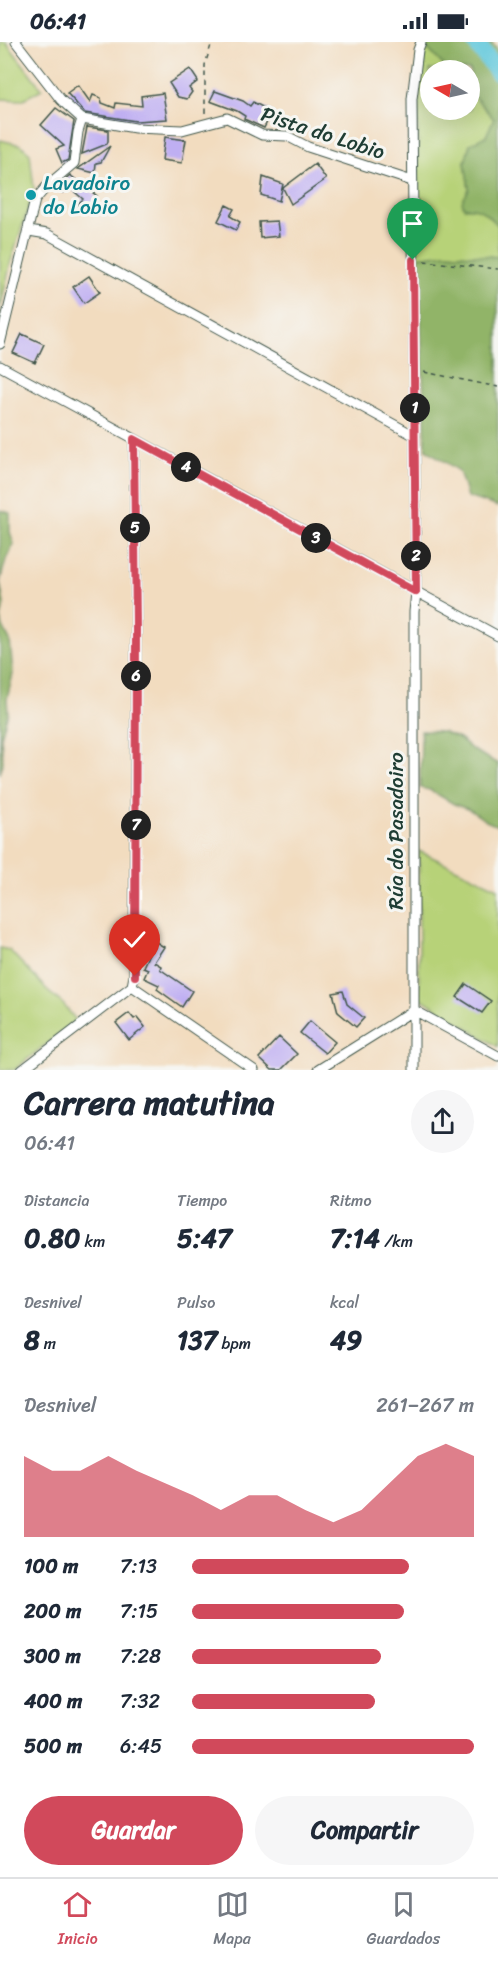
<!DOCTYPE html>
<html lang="es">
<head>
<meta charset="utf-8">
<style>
  body { margin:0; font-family:Sriracha,sans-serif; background:#f6f6f7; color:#1f2937; height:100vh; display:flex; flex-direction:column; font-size:22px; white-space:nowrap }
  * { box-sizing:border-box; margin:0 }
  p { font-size:20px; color:#747a83 }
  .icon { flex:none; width:33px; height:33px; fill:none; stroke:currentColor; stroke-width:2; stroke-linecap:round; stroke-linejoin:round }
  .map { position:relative; height:1028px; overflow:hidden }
  .drawer { display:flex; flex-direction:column; background:#fff; flex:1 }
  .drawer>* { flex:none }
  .needle { width:39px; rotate:279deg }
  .tools { position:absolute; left:420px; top:18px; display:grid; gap:12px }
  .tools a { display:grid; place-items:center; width:60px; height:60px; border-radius:50%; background:#fff; box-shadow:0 6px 24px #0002; font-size:30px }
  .pin { position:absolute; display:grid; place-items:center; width:51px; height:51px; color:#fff; margin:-62px -26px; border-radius:50% 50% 50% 0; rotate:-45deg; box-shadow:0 0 6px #0007 }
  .pin .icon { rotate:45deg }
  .km { position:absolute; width:30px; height:30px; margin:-15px; border-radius:50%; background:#222; color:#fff; font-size:16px; line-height:30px; text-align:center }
  .round { display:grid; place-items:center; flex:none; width:63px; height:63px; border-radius:32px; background:#f6f6f7 }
  .headline { display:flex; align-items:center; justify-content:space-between; height:102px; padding:0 24px }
  h1 { font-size:33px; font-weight:700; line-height:45px }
  .figures { display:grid; grid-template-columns:repeat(3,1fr); gap:9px; height:102px; padding:6px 24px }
  .figures div { display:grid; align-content:center }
  .figures b { font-size:26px; font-weight:700 }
  .figures small { font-size:16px; font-weight:400 }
  .figures p { font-size:16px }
  .chart { height:168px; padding:12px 24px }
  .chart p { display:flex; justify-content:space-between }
  .chart svg { width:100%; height:108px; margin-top:6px; fill:#d1495b; opacity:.7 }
  .action { display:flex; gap:12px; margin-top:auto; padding:12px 24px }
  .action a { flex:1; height:69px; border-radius:36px; background:#d1495b; color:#fff; font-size:24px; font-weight:700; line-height:69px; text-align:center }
  .action a+a { background:#f6f6f7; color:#1f2937 }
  ul { padding:0 24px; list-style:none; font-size:20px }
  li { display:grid; grid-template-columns:96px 72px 1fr; align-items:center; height:45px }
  li i { height:15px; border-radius:8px; background:#d1495b }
  .status { display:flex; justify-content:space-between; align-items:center; height:42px; padding:0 30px; background:#fff; direction:ltr }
  .status svg { height:16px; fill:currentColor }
  .menu { display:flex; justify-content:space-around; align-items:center; height:84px; border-top:2px solid #e0e1e3; background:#fff; font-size:16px; color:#747a83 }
  .menu a { display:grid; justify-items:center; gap:3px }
  .menu .current { color:#d1495b }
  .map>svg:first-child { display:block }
  .green { fill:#b7d278; stroke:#6b8856; stroke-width:1.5 }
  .forest { fill:#91b468; stroke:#58784e; stroke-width:1.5 }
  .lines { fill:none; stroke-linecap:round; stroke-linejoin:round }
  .river { stroke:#5fc7db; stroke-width:18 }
  .building { fill:#bfaff2 }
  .minor-casing { stroke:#3f5549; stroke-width:11 }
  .path { stroke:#3f5549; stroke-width:1.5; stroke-dasharray:4.5 4.5; stroke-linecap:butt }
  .minor { stroke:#fff; stroke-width:9 }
  .route-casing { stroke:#fff; stroke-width:12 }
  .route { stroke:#d1495b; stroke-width:8 }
  .culture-dot { fill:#0f9aa8; stroke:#f6f6f2; stroke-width:2 }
  .labels { text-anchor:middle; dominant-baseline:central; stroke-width:6; stroke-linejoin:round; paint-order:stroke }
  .street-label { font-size:21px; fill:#1f3d34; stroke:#f6f6f2 }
  .culture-label { font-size:21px; fill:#0d838f; stroke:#f6f6f2; text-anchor:start }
</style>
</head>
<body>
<div class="status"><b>06:41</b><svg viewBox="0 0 49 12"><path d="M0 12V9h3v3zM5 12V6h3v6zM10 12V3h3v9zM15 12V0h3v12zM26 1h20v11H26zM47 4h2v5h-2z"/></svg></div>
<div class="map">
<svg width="498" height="1028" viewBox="0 0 498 1028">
  <rect width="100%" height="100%" fill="#f6f6f2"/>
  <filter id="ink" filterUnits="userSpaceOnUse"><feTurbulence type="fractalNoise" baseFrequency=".0167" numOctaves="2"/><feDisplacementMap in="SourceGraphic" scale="12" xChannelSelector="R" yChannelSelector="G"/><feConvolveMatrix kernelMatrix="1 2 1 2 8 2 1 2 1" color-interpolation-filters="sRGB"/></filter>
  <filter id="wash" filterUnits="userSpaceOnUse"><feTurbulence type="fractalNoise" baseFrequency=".008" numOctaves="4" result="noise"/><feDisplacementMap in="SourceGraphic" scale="24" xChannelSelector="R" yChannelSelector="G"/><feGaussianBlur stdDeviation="1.35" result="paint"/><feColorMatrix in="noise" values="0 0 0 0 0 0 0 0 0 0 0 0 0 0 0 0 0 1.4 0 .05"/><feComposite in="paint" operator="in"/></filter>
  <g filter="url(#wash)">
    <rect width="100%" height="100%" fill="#f2dcbf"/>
    <!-- green -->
    <path class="green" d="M0,0H6L42,47L22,58L0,57Z
      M425,4L448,28H430V68H470V50L494,77L486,94L470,102L465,120L469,147L476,165L490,174L498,183V215L446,211L418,215V59Z
      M0,98L21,103L30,111L34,148L11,219L0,268Z
      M419,809L498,846V1005L419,955Z
      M0,906L9,908L50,951L63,962L76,978L14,1028H0Z"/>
    <!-- forest -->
    <path class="forest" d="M426,0H490L498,8V183C485,173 483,164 464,166L462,160L469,147L465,120L470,102L486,94L494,77L470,50V28H448L425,4Z
      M446,211L498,215V465L467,455L459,429L426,407L418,215Z
      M0,468L10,471V490L14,502L6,517L0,540L4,562L1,576L3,585L10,599L13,632L7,657L8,671L1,695L3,720L0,732Z
      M421,689L443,690L459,697L473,708L498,722V784L486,779L470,768L454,762L430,748L420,746Z"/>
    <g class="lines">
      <!-- river -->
      <path class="river" d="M475,0L498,30"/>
    </g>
    <g id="blocks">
      <!-- building -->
      <path class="building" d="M190,27L198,39L189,46L192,50L187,57L178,55L169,41Z
        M78,43L90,60L93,53L101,56L102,61L115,66L116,61L142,64L141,54L163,51L167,77L136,79L85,71L67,51Z
        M215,49L243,59L250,64L253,60L272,70L264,86L244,77L245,74L237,69L210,59Z
        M56,66L74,79L68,118L62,121L56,107L64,104L41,83Z
        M87,85L108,88V99L107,102L82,112Z
        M165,95L186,98L182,121L162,118Z
        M110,104L101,120L96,121L95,131L78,127Z
        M315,122L326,137L291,162L283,146Z
        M70,133L97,154L86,170L77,163L83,157L70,146L63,151L58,144Z
        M263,135L283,142L279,159L261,153Z
        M226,163L234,167L230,174L240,180L236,188L218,179Z
        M277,179L279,194L260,196L259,180Z
        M89,234L100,250L84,261L73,245Z
        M22,292L44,302L35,321L13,311Z
        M148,895L164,905L154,920L161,924L160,927L192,949L182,965L157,947L159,943L144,936L148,927L143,925L150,909L142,904Z
        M466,942L491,959L482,971L457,955Z
        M343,949L347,962L364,976L356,985L338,970L333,951Z
        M129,971L134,977L137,975L145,985L129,998L116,981Z
        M310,979L335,1000L325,1011L300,991Z
        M279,995L297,1012L281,1028H272L259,1016Z"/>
    </g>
  </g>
  <g filter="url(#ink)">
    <use href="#blocks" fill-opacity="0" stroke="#3f5549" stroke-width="1.5"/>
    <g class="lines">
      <!-- minor casing -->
      <g class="minor-casing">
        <path id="minor" d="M16,0L61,58L82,77L135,86L182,88L227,76L262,93L287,94L308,105L412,139
          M29,189L47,192L415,394
          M0,302L35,158L48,143L74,121L78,90L82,77
          M0,324L498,594
          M132,944L254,1028
          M22,1028L132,944L134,934L136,588L134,397
          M318,1028L414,968L498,1014
          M414,1028V570L416,550L412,57L418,8L421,0"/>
      </g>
      <!-- path -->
      <path class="path" d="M205,71V23L212,0
        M424,219L498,227
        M424,330L498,345"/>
      <!-- minor -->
      <use href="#minor" class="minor"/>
    </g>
  </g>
  <g class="lines" filter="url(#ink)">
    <!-- route casing -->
    <g class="route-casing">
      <path id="route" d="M135,934L136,588L134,397L416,550L413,218"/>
    </g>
    <!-- route -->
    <use href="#route" class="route"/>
  </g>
  <!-- markers -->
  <circle class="culture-dot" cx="31" cy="153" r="6"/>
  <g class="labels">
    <!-- street labels -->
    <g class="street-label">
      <text transform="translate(323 91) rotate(18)">Pista do Lobio</text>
      <text transform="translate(396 789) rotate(-90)">Rúa do Pasadoiro</text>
    </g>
    <!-- culture labels -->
    <g class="culture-label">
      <text x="43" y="141">Lavadoiro<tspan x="43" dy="24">do Lobio</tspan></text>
    </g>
  </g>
</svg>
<div class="tools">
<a><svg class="needle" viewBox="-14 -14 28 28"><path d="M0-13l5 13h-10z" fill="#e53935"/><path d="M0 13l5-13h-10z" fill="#747a83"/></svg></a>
</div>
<div class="pin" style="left:413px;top:218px;background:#1e9e55"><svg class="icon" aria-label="arrive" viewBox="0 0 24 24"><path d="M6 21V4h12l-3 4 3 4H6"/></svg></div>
<div class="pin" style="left:135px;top:934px;background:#d93025"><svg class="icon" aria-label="check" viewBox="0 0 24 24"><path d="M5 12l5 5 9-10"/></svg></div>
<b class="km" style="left:415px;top:366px">1</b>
<b class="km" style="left:416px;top:514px">2</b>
<b class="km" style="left:316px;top:496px">3</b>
<b class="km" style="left:186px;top:425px">4</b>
<b class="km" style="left:135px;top:486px">5</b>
<b class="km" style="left:136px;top:634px">6</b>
<b class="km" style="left:136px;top:783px">7</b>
</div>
<section class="drawer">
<div class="headline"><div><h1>Carrera matutina</h1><p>06:41</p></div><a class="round"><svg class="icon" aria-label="share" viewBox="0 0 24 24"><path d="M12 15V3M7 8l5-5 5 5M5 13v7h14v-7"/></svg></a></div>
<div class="figures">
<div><p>Distancia</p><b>0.80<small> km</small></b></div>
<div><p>Tiempo</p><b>5:47</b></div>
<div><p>Ritmo</p><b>7:14<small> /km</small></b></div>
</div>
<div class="figures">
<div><p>Desnivel</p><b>8<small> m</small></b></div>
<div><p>Pulso</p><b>137<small> bpm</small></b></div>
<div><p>kcal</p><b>49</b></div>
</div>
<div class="chart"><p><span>Desnivel</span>261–267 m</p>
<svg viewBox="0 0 160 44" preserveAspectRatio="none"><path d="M0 44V11L10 17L20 17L30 11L40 17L50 22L60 27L70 33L80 27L90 27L100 33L110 38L120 33L130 22L140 11L150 6L160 11V44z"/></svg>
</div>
<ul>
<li><b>100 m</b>7:13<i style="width:77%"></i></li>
<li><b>200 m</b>7:15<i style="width:75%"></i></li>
<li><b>300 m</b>7:28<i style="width:67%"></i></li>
<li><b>400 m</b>7:32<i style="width:65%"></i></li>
<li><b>500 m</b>6:45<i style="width:100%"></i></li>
</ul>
<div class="action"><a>Guardar</a><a>Compartir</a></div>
</section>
<nav class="menu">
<a class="current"><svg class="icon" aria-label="home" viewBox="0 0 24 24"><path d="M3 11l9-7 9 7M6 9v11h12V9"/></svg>Inicio</a>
<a><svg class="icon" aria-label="map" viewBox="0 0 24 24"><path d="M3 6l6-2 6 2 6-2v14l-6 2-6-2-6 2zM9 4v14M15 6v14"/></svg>Mapa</a>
<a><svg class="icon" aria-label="saved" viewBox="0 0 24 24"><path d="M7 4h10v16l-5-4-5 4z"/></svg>Guardados</a>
</nav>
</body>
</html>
